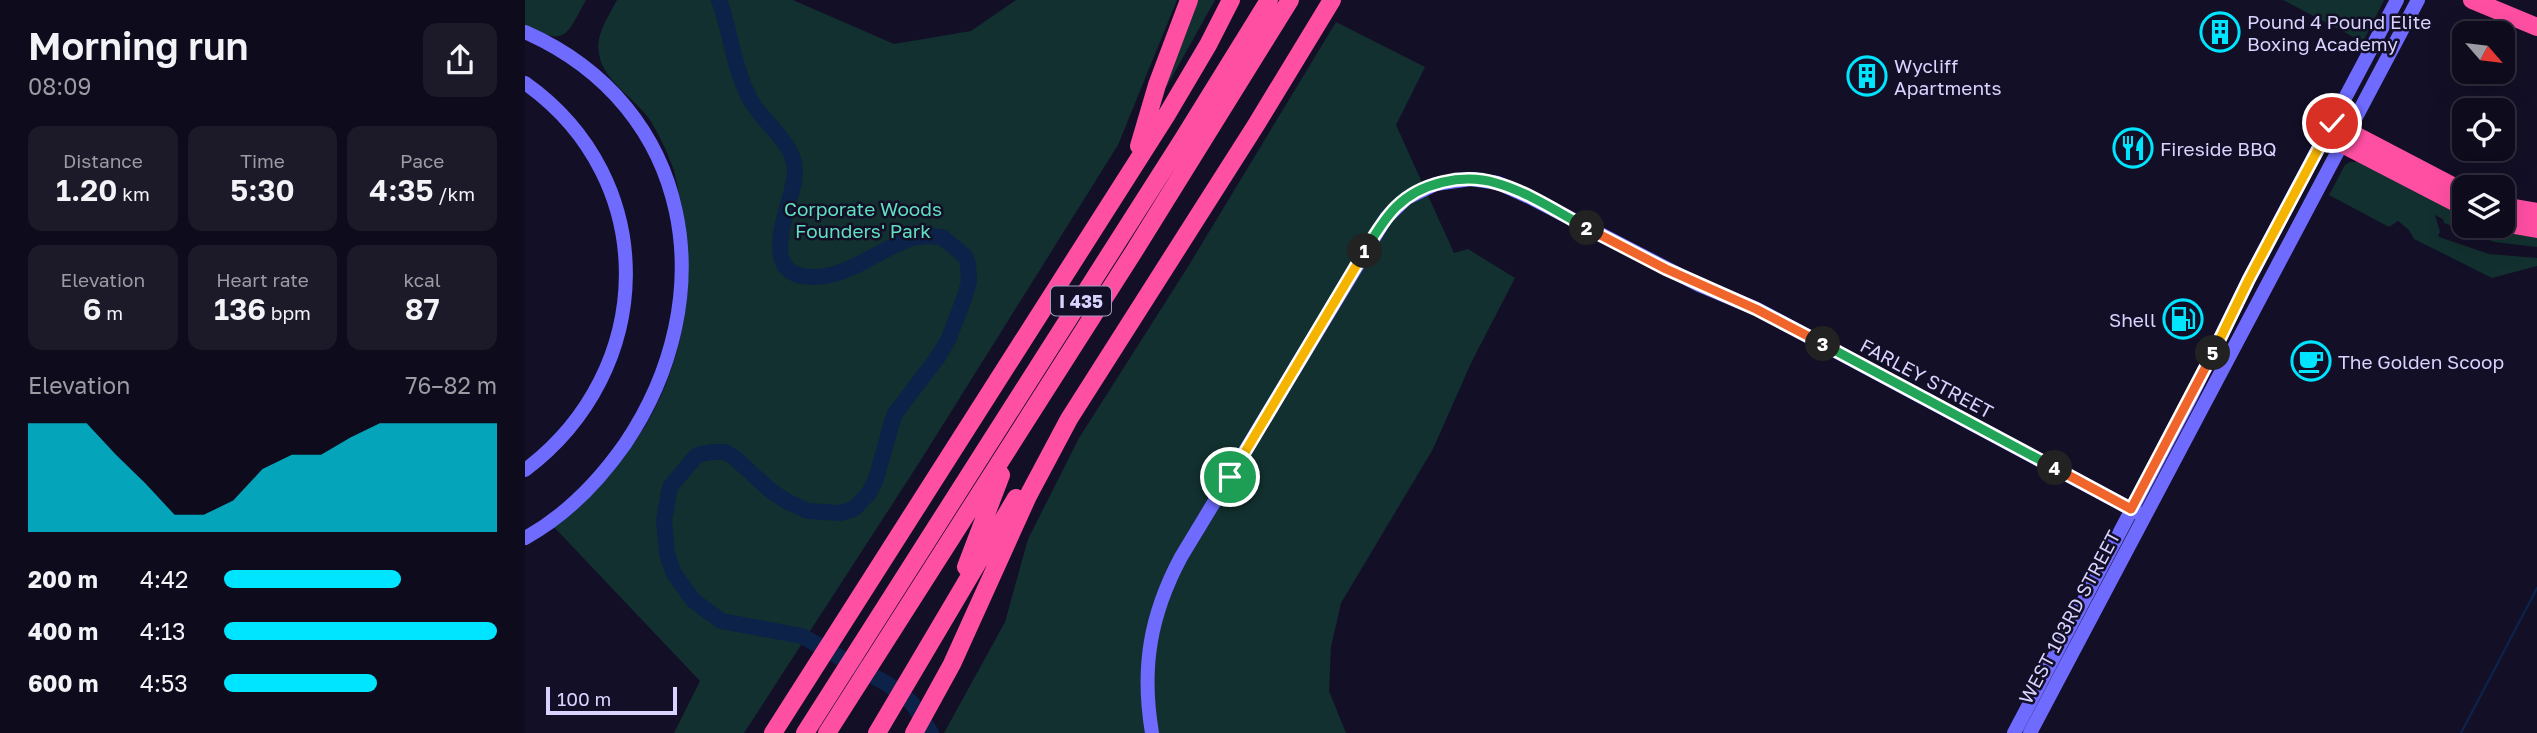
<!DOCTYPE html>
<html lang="en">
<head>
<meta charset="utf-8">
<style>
  body { margin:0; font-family:"Golos Text",sans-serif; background:#1c1929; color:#f1f3f6; height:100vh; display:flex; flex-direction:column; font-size:26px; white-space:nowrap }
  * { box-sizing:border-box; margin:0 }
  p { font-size:23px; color:#9b9ba3 }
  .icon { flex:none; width:38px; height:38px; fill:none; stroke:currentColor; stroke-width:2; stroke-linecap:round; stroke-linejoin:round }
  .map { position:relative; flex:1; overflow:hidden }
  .panel { display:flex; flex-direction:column; background:#0e0b1c; width:525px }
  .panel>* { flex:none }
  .needle { width:46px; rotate:118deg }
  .fabs { position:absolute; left:1927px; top:21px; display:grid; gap:14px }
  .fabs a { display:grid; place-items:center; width:63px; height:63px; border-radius:14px; background:#0e0b1c; box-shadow:0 7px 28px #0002,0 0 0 2px #2e2b3b; font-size:35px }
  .scale { position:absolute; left:21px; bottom:18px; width:131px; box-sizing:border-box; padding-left:7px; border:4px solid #d9d4ff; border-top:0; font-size:19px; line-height:24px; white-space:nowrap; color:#d9d4ff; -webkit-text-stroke:5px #130f26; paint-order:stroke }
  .pin { position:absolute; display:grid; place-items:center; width:60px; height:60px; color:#fff; margin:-30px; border:4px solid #fff; border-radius:50%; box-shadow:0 2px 7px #0007 }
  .km { position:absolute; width:35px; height:35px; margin:-18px; border-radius:50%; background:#222; color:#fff; font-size:19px; line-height:35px; text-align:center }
  .round { display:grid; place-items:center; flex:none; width:74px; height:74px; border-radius:14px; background:#1c1929 }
  .summary { display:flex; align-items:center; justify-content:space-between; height:119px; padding:0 28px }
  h1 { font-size:38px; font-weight:600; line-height:52px }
  .stats { display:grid; grid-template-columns:repeat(3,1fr); gap:10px; height:119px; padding:7px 28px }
  .stats div { display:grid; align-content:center; border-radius:14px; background:#1c1929; text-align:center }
  .stats b { font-size:30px; font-weight:600 }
  .stats small { font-size:19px; font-weight:400 }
  .stats p { font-size:19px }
  .chart { height:196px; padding:14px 28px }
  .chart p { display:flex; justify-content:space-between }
  .chart svg { width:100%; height:126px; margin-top:7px; fill:#00e5ff; opacity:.7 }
  ul { padding:0 28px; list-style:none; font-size:23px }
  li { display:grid; grid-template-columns:112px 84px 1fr; align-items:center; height:52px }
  li i { height:18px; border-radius:9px; background:#00e5ff }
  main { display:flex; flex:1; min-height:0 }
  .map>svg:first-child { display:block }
  .green { fill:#12302f }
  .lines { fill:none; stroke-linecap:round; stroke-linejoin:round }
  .stream { stroke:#0c2248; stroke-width:2.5 }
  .river { stroke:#0c2248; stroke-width:16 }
  .secondary { stroke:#6f6bff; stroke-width:14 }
  .highway { stroke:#ff4fa3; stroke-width:18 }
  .split-1-casing { stroke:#fff; stroke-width:14 }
  .split-2-casing { stroke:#fff; stroke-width:14 }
  .split-3-casing { stroke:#fff; stroke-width:14 }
  .split-4-casing { stroke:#fff; stroke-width:14 }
  .split-5-casing { stroke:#fff; stroke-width:14 }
  .split-6-casing { stroke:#fff; stroke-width:14 }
  .split-1 { stroke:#f5b400; stroke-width:9 }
  .split-2 { stroke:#22a559; stroke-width:9 }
  .split-3 { stroke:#f0652b; stroke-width:9 }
  .split-4 { stroke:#22a559; stroke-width:9 }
  .split-5 { stroke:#f0652b; stroke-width:9 }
  .split-6 { stroke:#f5b400; stroke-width:9 }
  .labels { text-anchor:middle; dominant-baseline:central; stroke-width:5; stroke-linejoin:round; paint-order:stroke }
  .shield { fill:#130f26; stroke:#9e99be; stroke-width:2 }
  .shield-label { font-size:18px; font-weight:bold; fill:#d9d4ff }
  .poi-label { font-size:19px; fill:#d9d4ff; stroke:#130f26; text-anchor:start }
  .park-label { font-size:19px; fill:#5fe0c0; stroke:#130f26 }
  .street-label { font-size:19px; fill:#d9d4ff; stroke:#130f26 }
</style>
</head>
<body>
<main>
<section class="panel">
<div class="summary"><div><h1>Morning run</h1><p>08:09</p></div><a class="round"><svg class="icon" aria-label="share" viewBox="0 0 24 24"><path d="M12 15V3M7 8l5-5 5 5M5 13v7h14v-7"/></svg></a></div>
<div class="stats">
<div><p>Distance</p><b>1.20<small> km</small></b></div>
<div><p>Time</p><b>5:30</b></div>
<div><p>Pace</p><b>4:35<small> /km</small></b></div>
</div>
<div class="stats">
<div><p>Elevation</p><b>6<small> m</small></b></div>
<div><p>Heart rate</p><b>136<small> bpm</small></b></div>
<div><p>kcal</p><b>87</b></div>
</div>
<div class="chart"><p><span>Elevation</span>76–82 m</p>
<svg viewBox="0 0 160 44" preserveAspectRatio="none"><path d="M0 44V6L10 6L20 6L30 17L40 27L50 38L60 38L70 33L80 22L90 17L100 17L110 11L120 6L130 6L140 6L150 6L160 6V44z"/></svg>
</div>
<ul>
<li><b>200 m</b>4:42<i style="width:65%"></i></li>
<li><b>400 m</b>4:13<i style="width:100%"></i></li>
<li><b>600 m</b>4:53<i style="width:56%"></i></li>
</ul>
</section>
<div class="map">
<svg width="2012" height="733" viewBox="0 0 2012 733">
  <rect width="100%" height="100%" fill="#130f26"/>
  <!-- green -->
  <path class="green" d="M0,0H61C40,37 42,46 0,26Z
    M92,0H268L369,44L446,31L491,0H652L593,145L394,463L219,733H149L175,681L27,525C50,504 77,483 97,459C156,387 177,283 154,194C152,184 150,172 146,163C141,149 133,133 125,120C110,98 78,81 74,54C70,34 84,16 92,0Z
    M670,0H690L642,86L638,85Z
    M1758,0H1859L1838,42Z
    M811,22L900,67L871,125L929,253L943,249L990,278L946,363L908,449L816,603L806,647L804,691L821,733H419L480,622L503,539L554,438L664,265Z
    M1825,162H1836L1939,216V226C1964,226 1987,233 2012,236V247L1969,242L1919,223L1918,219L1910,215L1915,232L1913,236L1917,238L1964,254L2012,258V266L1967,278L1889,239L1884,230L1873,221L1864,227L1804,195L1820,165Z"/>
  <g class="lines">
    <!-- stream -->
    <path class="stream" d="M1936,733L2012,588"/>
    <!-- river -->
    <path class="river" d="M194,0C206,32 208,66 224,97C236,123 271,141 270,174C268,204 229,275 286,277C323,278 352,250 385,239C395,235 407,236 417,237L440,256L443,264L444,282L440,296L424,338L413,357L369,415L351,479L344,493L329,509L315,513L283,511L263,502L246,491L209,457L200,452H187L172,455L145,487L139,520L142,553L148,572L168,600L196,621L277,636L364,685L387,703L406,733"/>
    <!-- secondary -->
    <path class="secondary" d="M0,32C170,107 199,298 100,444C74,481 40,516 0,538
      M0,83C137,180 132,371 0,470
      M627,733C616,668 625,615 656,557L861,218L882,198L911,184L946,179L973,183L1008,199L1174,285L1232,309L1619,516
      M1489,733L1666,397L1724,279L1872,0
      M1505,733L1893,0"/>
    <!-- highway -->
    <path class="highway" d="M1947,0L2012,27
      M1807,123L1939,192
      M1800,135L1939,207
      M614,146L632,85L664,0
      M1978,206L2012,212
      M1978,223L2012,229
      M441,567L476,475
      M248,733L641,116L683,45L706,0
      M280,733L658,139L744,0
      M302,733L608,253L765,0
      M352,733L491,498
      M389,733L427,664L503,496L544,419L731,125L807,0"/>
  </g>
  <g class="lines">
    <!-- split-1 casing -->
    <g class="split-1-casing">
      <path id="split-1" d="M705,477L840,251"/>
    </g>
    <!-- split-2 casing -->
    <g class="split-2-casing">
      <path id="split-2" d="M840,251C849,236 858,220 871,207C895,183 937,173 971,183C1003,192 1033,212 1062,228"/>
    </g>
    <!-- split-3 casing -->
    <g class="split-3-casing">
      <path id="split-3" d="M1062,228L1141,269L1231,309L1298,344"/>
    </g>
    <!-- split-4 casing -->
    <g class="split-4-casing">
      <path id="split-4" d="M1298,344L1530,468"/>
    </g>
    <!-- split-5 casing -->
    <g class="split-5-casing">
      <path id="split-5" d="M1530,468L1606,509L1688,353"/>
    </g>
    <!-- split-6 casing -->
    <g class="split-6-casing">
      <path id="split-6" d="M1688,353L1724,279L1807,123"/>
    </g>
    <!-- split-1 -->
    <use href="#split-1" class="split-1"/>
    <!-- split-2 -->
    <use href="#split-2" class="split-2"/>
    <!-- split-3 -->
    <use href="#split-3" class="split-3"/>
    <!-- split-4 -->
    <use href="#split-4" class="split-4"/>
    <!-- split-5 -->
    <use href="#split-5" class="split-5"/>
    <!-- split-6 -->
    <use href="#split-6" class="split-6"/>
  </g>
  <!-- icons -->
  <defs>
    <g id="building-ring" transform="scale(2.0125)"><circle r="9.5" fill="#130f26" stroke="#00e5ff" stroke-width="1.5"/><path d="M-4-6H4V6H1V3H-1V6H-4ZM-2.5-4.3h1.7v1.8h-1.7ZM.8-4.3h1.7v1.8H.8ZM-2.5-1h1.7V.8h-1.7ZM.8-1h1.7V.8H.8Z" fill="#00e5ff"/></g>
    <g id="restaurant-ring" transform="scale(2.0125)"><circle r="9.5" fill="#130f26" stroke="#00e5ff" stroke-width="1.5"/><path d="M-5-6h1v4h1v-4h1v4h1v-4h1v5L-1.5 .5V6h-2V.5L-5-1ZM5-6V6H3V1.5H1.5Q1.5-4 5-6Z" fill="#00e5ff"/></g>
    <g id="fuel-ring" transform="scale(2.0125)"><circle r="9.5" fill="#130f26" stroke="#00e5ff" stroke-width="1.5"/><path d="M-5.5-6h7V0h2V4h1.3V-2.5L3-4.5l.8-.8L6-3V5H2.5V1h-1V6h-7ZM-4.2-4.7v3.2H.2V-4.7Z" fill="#00e5ff"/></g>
    <g id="cafe-ring" transform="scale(2.0125)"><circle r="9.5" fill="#130f26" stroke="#00e5ff" stroke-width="1.5"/><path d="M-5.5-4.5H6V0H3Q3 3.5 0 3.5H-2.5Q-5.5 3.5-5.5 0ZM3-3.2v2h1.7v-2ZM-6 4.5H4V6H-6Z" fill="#00e5ff"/></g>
  </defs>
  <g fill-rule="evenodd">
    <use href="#building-ring" x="1695" y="32"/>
    <use href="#building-ring" x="1342" y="76"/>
    <use href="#restaurant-ring" x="1608" y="148"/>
    <use href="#fuel-ring" x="1658" y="319"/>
    <use href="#cafe-ring" x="1786" y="361"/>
  </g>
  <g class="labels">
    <!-- shield labels -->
    <rect class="shield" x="526" y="286.5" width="60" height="29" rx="5"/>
    <g class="shield-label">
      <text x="556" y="301">I 435</text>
    </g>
    <!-- poi labels -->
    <g class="poi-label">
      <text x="1722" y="21">Pound 4 Pound Elite<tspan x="1722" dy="22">Boxing Academy</tspan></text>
      <text x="1369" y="65">Wycliff<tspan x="1369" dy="22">Apartments</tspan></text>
      <text x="1635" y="148">Fireside BBQ</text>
      <text x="1631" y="319" text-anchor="end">Shell</text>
      <text x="1813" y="361">The Golden Scoop</text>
    </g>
    <!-- park labels -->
    <g class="park-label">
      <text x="338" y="208">Corporate Woods<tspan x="338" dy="22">Founders' Park</tspan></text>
    </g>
    <!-- street labels -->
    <g class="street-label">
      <text transform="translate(1402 378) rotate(28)">FARLEY STREET</text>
      <text transform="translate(1544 617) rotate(-62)">WEST 103RD STREET</text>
    </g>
  </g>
</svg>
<div class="fabs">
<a><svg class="needle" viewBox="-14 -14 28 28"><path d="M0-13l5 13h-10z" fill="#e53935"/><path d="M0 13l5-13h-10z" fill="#9b9ba3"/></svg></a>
<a><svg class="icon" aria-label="locate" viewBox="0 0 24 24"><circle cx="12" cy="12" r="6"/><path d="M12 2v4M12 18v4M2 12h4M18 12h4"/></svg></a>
<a><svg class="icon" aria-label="layers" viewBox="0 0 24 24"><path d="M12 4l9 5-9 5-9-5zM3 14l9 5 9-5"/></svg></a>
</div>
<div class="scale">100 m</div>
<div class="pin" style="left:705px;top:477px;background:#1e9e55"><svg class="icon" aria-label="arrive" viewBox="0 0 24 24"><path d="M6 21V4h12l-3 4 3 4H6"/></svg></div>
<div class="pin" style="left:1807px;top:123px;background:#d93025"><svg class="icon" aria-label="check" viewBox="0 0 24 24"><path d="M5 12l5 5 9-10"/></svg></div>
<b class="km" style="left:840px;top:251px">1</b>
<b class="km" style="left:1062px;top:228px">2</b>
<b class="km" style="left:1298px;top:344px">3</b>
<b class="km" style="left:1530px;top:468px">4</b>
<b class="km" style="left:1688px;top:353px">5</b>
</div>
</main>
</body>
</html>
